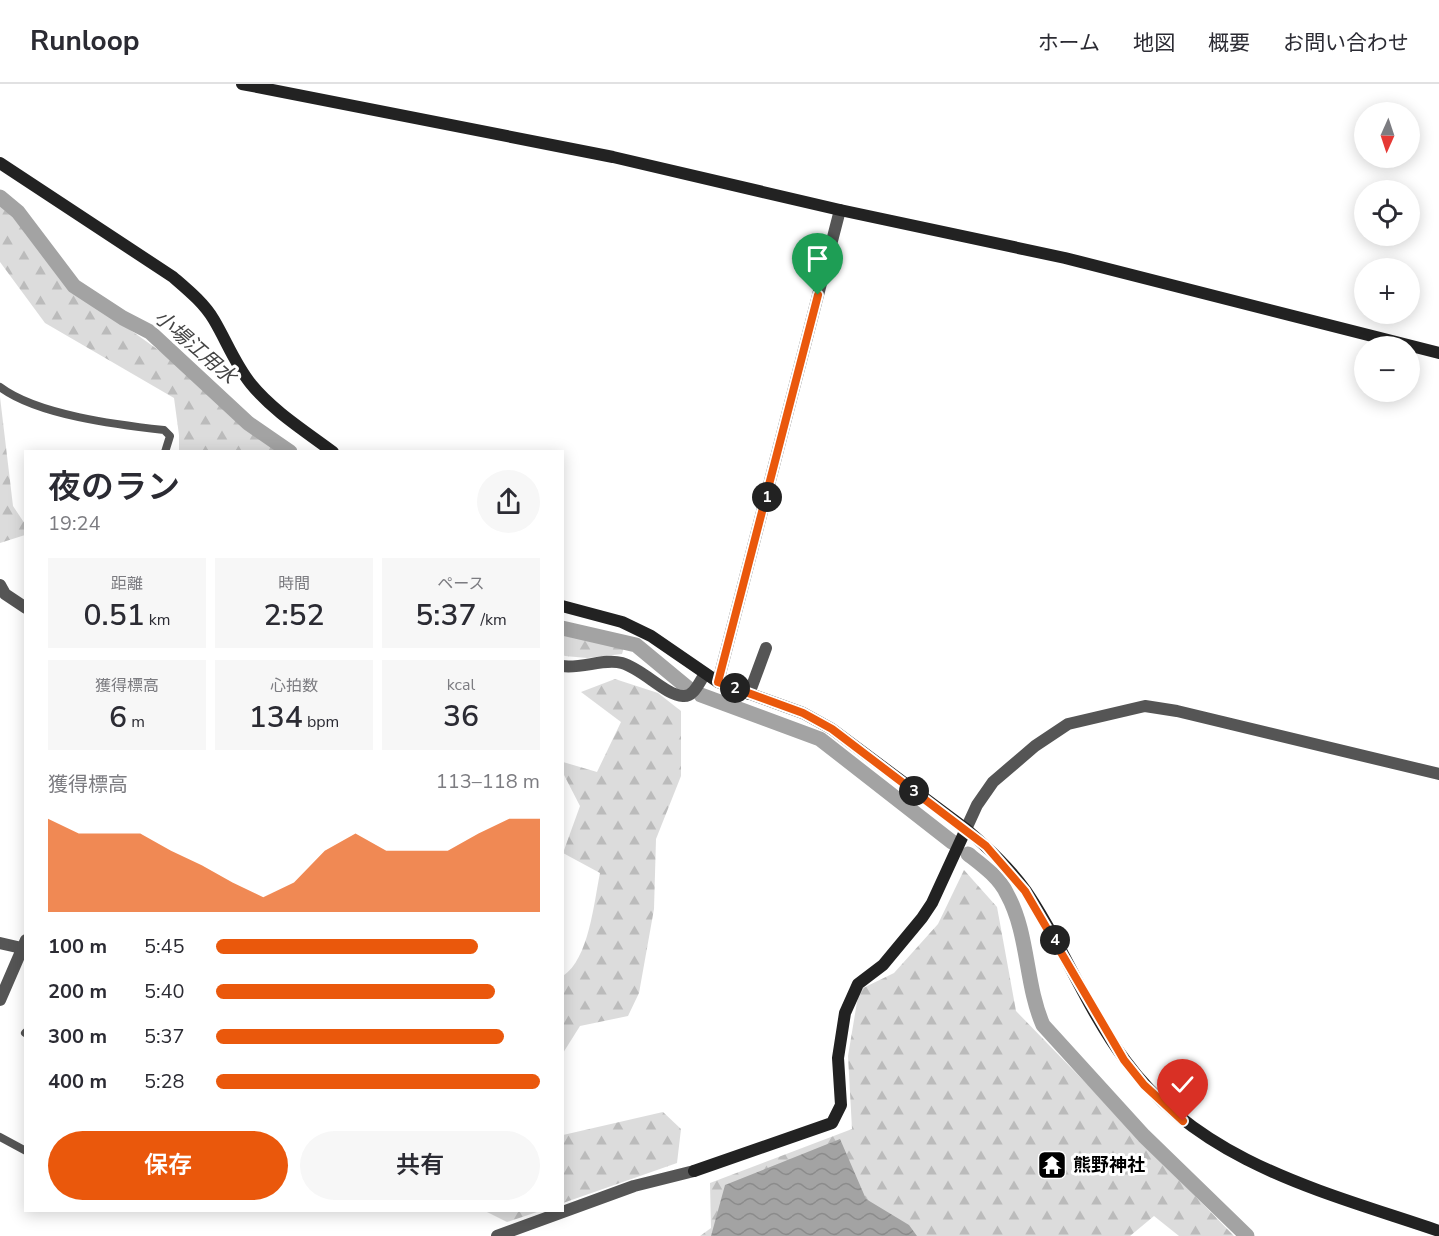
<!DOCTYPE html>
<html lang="ja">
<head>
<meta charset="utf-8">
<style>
  body { margin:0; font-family:"Nunito Sans","Noto Sans JP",sans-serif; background:#f7f7f7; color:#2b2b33; height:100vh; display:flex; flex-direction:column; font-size:22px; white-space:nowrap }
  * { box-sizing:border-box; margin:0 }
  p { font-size:20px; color:#7c7c81 }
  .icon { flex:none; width:33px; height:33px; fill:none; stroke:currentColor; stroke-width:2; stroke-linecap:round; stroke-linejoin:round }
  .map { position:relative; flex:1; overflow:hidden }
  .details { position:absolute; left:24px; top:366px; width:540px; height:762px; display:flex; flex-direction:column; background:#fff; border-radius:0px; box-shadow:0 3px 15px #0003 }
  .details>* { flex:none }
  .needle { width:39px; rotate:183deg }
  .buttons { position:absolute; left:1354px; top:18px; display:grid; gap:12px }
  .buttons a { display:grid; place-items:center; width:66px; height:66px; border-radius:50%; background:#fff; box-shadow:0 3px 15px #0003; font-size:30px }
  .pin { position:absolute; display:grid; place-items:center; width:51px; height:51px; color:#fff; margin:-62px -26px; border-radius:50% 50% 50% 0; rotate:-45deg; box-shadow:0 0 6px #0007 }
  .pin .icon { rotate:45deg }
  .km { position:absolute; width:30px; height:30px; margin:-15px; border-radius:50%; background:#222; color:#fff; font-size:16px; line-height:30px; text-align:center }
  .round { display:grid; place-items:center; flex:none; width:63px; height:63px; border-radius:32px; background:#f7f7f7 }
  .headline { display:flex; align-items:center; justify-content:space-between; height:102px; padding:0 24px }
  h1 { font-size:33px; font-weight:600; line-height:45px }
  .stats { display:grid; grid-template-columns:repeat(3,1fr); gap:9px; height:102px; padding:6px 24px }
  .stats div { display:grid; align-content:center; border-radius:0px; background:#f7f7f7; text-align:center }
  .stats b { font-size:30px; font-weight:600 }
  .stats small { font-size:16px; font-weight:400 }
  .stats p { font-size:16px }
  .chart { height:168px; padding:12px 24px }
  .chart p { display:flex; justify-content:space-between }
  .chart svg { width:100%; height:108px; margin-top:6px; fill:#ea580c; opacity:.7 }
  .action { display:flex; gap:12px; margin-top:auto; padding:12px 24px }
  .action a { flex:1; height:69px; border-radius:36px; background:#ea580c; color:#fff; font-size:24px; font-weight:600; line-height:69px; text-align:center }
  .action a+a { background:#f7f7f7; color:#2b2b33 }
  ul { padding:0 24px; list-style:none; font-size:20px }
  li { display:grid; grid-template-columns:96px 72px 1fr; align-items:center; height:45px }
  li i { height:15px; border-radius:8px; background:#ea580c }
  header { display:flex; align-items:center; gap:36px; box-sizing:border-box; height:84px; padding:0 30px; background:#fff; border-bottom:2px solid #e1e1e2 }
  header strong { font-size:28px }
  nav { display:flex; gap:33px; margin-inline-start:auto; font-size:21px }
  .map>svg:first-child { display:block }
  .forest { fill:url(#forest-firs) }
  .water { fill:url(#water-waves) }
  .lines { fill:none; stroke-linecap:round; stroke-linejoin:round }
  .canal { stroke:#a3a3a3; stroke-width:15 }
  .lane { stroke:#555; stroke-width:8 }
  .street { stroke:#555; stroke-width:12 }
  .secondary { stroke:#222; stroke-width:12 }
  .route-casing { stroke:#fff; stroke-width:12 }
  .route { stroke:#ea580c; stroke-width:8 }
  .labels { text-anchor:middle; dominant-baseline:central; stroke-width:6; stroke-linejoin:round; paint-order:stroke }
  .poi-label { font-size:18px; font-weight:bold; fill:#000; stroke:#fff; text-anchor:start }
  .water-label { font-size:20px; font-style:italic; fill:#444; stroke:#fff }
</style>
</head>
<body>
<header>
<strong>Runloop</strong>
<nav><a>ホーム</a><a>地図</a><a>概要</a><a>お問い合わせ</a></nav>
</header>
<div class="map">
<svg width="1439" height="1152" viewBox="0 0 1439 1152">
  <defs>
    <pattern id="forest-firs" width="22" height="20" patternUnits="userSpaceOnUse" patternTransform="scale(1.5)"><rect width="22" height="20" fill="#dcdcdc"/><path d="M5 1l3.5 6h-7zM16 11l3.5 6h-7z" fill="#bbb"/></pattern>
    <pattern id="water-waves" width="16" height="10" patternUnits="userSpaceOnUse" patternTransform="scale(1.5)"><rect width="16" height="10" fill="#a3a3a3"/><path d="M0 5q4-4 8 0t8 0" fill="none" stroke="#8b8b8b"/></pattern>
  </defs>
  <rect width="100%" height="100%" fill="#fff"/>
  <!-- forest -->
  <path class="forest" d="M0,120L12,130L69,202L189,288L248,341L285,367H179V351L174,314L45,239L0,178Z
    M0,313L13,422L25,440V451L0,459Z
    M563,549L625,560L622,570L587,574L565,572L563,571Z
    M615,595L658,609L681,627V692L656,755L654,825L639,909L628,932L580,942L563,969V892C589,875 594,818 600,789L563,769L580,722L563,689V678L597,688L621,638L581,608Z
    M964,786L997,823L1016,927L1234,1152H1179L1154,1132L1130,1152H700L711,1144L710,1099L852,1045L848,972L859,906L894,889L938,840Z
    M663,1028L681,1045L677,1079L563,1119V1051Z
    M485,1127H540L507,1138Z"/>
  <!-- water -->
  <path class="water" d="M840,1055L866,1115L909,1141L917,1152H711L725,1101Z"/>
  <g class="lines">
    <!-- canal -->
    <path class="canal" d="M0,113L18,128L74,202L123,234L150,248L248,339L290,368
      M562,544L636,561L688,604
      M701,611L820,655L952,758
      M968,770C982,781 999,793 1007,810C1029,850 1025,900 1043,941L1144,1052L1247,1152"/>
    <!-- lane -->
    <path class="lane" d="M0,303C37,331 118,341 164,346L170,352L165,368
      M25,949L26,948
      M0,1053L26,1067"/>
    <!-- street -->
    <path class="street" d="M0,501L5,510L26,524
      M562,582C582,585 604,574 622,579C643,585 665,611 683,612C694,613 699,598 705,590
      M718,598L840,126
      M749,610L766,564
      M966,745L977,721L993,698L1035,662L1068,640L1145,622L1177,627L1439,690
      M0,859L26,865
      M0,916L26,856
      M497,1152L634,1102L694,1087"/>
    <!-- secondary -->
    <path class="secondary" d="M242,0L613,73L840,126L1065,174L1439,269
      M0,79L173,193C188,206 204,219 214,236C227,258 235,280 251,300C273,327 305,347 333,368
      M562,522L622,538L651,552L718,598L803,629L832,645L966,745C988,764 1009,783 1026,807C1063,861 1086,924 1125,976C1200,1079 1325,1108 1439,1147
      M694,1087L832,1039L841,1021L838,974L845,929L858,900L883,881L922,834L932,819L966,745"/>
  </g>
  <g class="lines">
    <!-- route casing -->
    <g class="route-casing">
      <path id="route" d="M818,211L718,598L803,629L832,645L986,762L1025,807L1124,976L1144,1001L1183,1037"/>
    </g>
    <!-- route -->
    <use href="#route" class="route"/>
  </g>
  <!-- icons -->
  <defs>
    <g id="temple-square" transform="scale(1.5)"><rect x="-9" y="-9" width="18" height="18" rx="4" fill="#000" stroke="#fff"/><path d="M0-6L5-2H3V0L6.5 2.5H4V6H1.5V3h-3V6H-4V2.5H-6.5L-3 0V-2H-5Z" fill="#fff"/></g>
  </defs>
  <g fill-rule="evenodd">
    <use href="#temple-square" x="1052" y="1081"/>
  </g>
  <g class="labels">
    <!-- poi labels -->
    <g class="poi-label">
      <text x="1073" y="1081">熊野神社</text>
    </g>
    <!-- water labels -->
    <g class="water-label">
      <text transform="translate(195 263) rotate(41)">小場江用水</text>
    </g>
  </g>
</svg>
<div class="buttons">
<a><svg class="needle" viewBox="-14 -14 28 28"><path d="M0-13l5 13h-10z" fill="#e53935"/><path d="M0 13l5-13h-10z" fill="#7c7c81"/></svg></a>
<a><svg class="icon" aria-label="locate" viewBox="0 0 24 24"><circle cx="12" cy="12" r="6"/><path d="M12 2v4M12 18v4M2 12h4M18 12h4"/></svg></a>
<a>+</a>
<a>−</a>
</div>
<div class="pin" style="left:818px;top:211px;background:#1e9e55"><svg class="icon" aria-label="arrive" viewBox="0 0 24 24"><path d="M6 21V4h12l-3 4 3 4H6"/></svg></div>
<div class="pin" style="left:1183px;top:1037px;background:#d93025"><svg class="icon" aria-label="check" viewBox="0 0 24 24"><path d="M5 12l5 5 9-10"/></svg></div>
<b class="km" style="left:767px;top:413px">1</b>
<b class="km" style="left:735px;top:604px">2</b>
<b class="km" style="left:914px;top:707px">3</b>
<b class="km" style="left:1055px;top:856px">4</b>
<section class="details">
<div class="headline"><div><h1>夜のラン</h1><p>19:24</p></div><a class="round"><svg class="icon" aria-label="share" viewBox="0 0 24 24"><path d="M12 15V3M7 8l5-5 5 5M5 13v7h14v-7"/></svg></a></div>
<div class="stats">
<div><p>距離</p><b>0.51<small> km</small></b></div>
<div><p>時間</p><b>2:52</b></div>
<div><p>ペース</p><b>5:37<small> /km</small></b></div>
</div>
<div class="stats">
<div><p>獲得標高</p><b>6<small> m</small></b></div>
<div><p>心拍数</p><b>134<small> bpm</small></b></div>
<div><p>kcal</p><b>36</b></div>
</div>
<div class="chart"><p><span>獲得標高</span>113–118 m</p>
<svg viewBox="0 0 160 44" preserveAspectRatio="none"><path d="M0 44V6L10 12L20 12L30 12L40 19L50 25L60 32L70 38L80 32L90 19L100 12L110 19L120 19L130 19L140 12L150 6L160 6V44z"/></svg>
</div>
<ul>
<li><b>100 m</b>5:45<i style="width:81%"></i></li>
<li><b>200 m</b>5:40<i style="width:86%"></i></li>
<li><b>300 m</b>5:37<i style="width:89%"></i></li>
<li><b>400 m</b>5:28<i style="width:100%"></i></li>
</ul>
<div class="action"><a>保存</a><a>共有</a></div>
</section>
</div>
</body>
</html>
